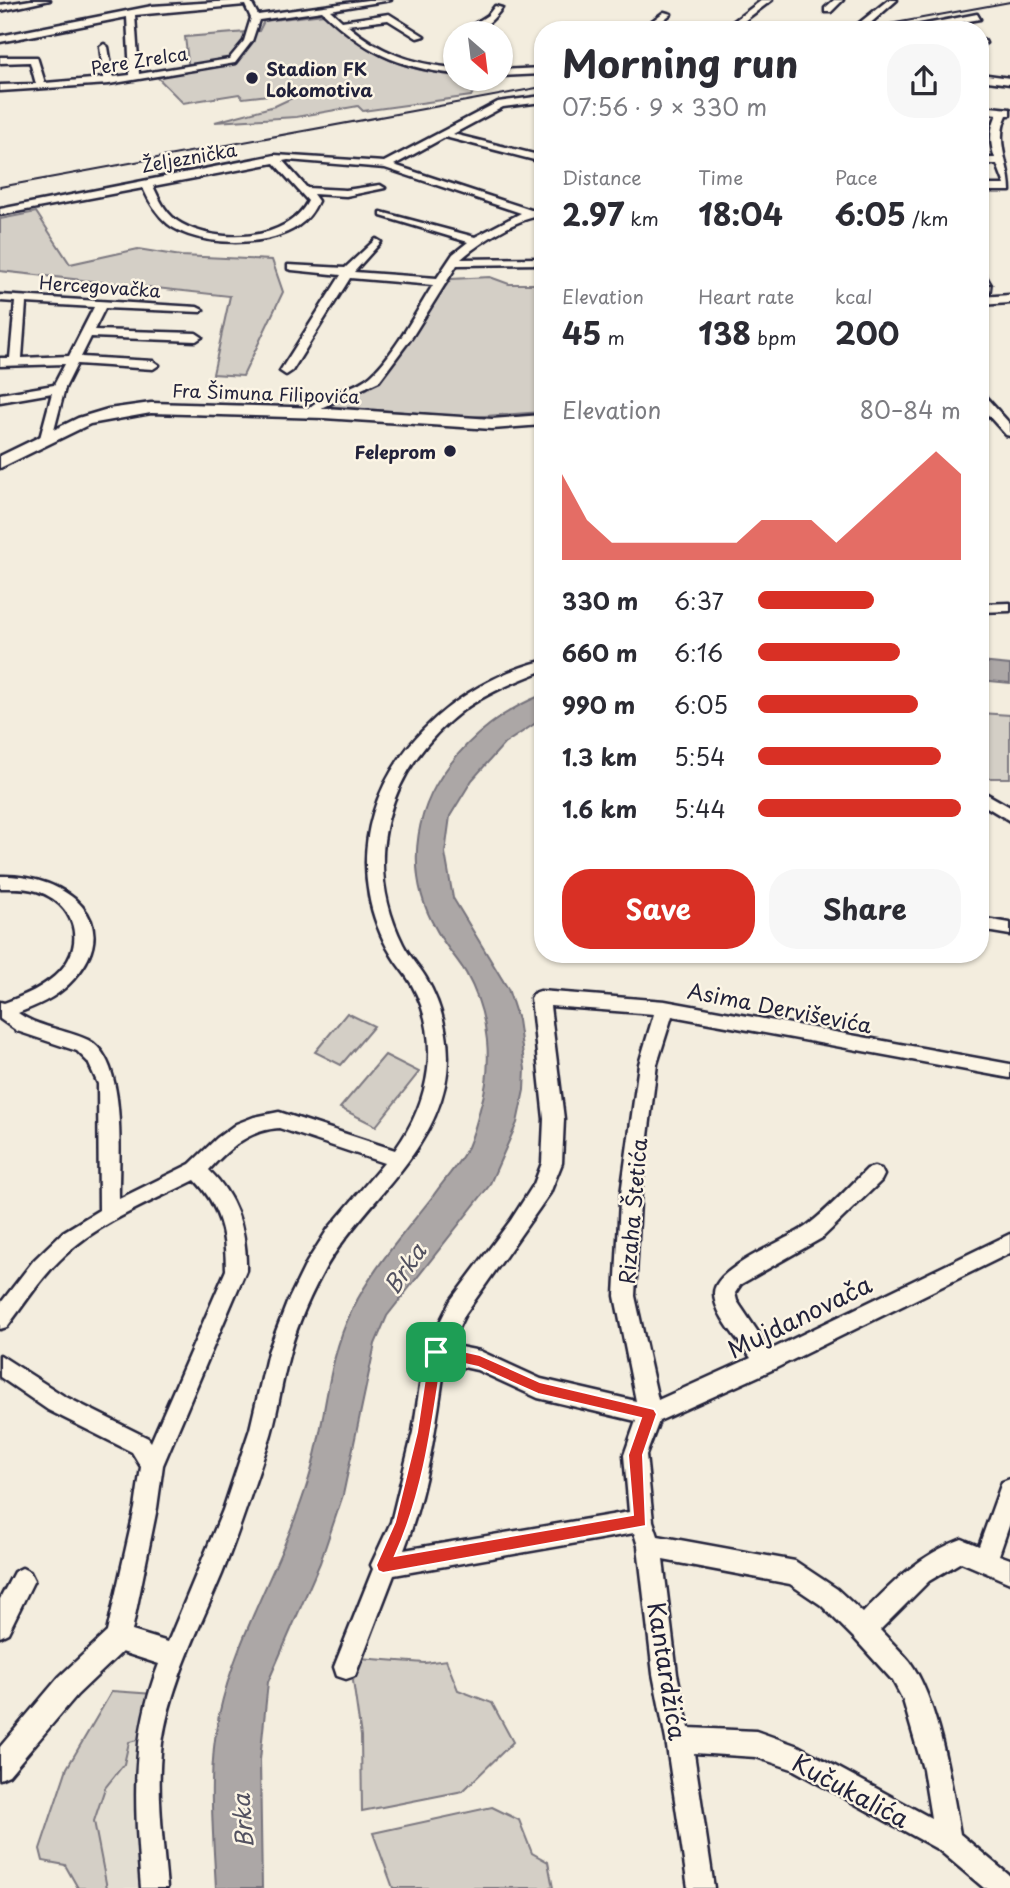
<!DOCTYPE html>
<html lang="en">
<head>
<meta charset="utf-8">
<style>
  body { margin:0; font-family:"Playpen Sans",sans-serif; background:#f7f7f7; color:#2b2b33; height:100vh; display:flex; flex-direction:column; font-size:26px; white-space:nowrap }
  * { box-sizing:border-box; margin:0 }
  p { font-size:23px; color:#7c7c81 }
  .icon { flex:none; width:38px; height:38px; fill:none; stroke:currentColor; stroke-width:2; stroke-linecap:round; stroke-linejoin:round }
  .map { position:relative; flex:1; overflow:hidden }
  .drawer { position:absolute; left:534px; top:21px; width:455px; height:942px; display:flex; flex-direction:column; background:#fff; border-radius:28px; box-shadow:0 2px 5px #0004 }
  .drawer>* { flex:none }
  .needle { width:46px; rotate:152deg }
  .buttons { position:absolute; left:443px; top:21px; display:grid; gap:14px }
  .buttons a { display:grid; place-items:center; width:70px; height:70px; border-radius:50%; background:#fff; box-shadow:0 2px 5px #0004; font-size:35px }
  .pin { position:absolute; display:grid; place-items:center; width:60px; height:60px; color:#fff; margin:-30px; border-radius:14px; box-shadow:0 4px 10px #0006 }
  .round { display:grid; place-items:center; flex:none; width:74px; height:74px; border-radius:28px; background:#f7f7f7 }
  .headline { display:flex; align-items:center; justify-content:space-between; height:119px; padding:0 28px }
  h1 { font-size:38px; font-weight:700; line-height:52px }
  .metrics { display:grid; grid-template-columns:repeat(3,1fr); gap:10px; height:119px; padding:7px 28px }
  .metrics div { display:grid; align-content:center }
  .metrics b { font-size:30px; font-weight:700 }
  .metrics small { font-size:19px; font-weight:400 }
  .metrics p { font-size:19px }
  .chart { height:196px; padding:14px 28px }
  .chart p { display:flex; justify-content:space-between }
  .chart svg { width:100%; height:126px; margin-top:7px; fill:#d93025; opacity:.7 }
  .action { display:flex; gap:14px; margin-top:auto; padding:14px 28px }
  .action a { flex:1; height:80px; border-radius:28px; background:#d93025; color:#fff; font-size:28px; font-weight:700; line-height:80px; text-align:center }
  .action a+a { background:#f7f7f7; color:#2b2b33 }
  ul { padding:0 28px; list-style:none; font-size:23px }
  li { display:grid; grid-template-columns:112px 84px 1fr; align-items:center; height:52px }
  li i { height:18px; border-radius:9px; background:#d93025 }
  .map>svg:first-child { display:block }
  .built { fill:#e3ded2 }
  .green { fill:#d4cfc6; stroke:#7b7880; stroke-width:2 }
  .water { fill:#aca7a6; stroke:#75727b; stroke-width:2 }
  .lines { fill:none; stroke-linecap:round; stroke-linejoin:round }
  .minor-casing { stroke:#22223b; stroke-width:5 }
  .major-casing { stroke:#22223b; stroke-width:5 }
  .minor { fill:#fcf5e5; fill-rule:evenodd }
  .major { fill:#fcf5e5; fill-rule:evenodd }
  .rail { stroke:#22223b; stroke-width:2 }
  .wall { fill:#a4a09d; stroke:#22223b; stroke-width:2 }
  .building { fill:#bfbab6; stroke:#22223b; stroke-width:2 }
  .route { fill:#d93025; stroke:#fff; stroke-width:2; fill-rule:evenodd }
  .poi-dot { fill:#22223b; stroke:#fcf5e5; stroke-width:2.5 }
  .labels { text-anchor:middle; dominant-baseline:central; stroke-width:5; stroke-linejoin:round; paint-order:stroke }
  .far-street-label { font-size:18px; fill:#22223b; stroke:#fcf5e5 }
  .far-poi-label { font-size:18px; font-weight:bold; fill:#22223b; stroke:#fcf5e5; text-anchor:start }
  .street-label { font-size:21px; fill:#22223b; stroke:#fcf5e5 }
  .water-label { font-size:23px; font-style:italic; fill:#525160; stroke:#fcf5e5 }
  .near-street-label { font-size:24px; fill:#22223b; stroke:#fcf5e5 }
</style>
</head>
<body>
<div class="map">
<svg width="1010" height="1888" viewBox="0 0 1010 1888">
  <rect width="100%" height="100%" fill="#f3edde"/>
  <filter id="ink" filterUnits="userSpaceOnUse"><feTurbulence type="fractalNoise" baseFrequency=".0143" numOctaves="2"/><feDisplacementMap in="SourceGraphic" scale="14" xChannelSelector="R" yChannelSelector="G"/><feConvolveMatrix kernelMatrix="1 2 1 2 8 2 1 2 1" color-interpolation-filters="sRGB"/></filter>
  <g filter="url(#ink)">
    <!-- built -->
    <path class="built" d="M142,1739L145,1888H107L94,1821L105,1788L124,1764L129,1741Z"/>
    <!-- green -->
    <path class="green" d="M324,14C363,51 399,71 455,75V79H490V83L475,88L471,96L363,111L358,106L296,117L215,122L275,106L309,90L243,98L239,94L183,103L156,76L189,70L185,37L259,31L264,21Z
      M36,212L70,264L138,249L181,256L272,260L283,292L243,376L213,374L230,296L0,271V219Z
      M490,277L509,284H542V412L470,417L325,406L367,389L376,381L451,279Z
      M980,713L1010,715V778H980Z
      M347,1013L374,1026L341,1065L315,1052Z
      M385,1055L419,1072L376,1126L340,1108Z
      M359,1658L425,1663L446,1660L458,1690L492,1703L513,1742L463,1791L362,1811L361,1736L353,1681Z
      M112,1691L154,1694L142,1739L129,1742L124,1764L105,1788L94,1821L107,1888H78L65,1865L43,1861L40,1849L67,1768Z
      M492,1807L519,1820L532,1853L548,1862L553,1888H393L373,1833Z"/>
    <!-- water -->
    <path class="water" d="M980,662L1010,665V683L980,680Z
      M542,695V719L504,744L472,780L450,816L445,853L453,898L508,989L518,1020L525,1069L524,1090L517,1123L489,1186L387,1316L375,1344L343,1495L320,1563L268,1682L260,1760L262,1888H216C213,1831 207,1771 219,1715C237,1632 285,1559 309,1478C326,1424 326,1362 352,1310C372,1269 405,1232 433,1196C444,1180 459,1164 468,1147C473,1135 477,1121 480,1109C494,1064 489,1014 466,973C457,958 444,945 436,929C406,877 412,814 448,767C471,735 506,709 542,695Z"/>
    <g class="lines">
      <!-- minor casing -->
      <g class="minor-casing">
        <path id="minor" d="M31,0H50L0,11V5Z
          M250,0L258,15L368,0H391L330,10L342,21L389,14L424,36L417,38L388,20L347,25C380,53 413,64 455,68V74C396,67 364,51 322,11L259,20L252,41L235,63L109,84L0,91V85L36,84L30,62L0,63V57H37L45,83L104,78L100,47L104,44L108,47L113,77L130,75L127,17L0,42V36L152,6ZM245,5L251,18L244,41L229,59L139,74L135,15Z
          M762,0H772L732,30H722Z
          M834,0H843L831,12H825V8Z
          M888,0H897L866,27L867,30H837L858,24Z
          M495,6L502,8C494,19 480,33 467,33L468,28L488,15Z
          M664,12L671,14L650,30H640Z
          M977,14L980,19L917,30H896Z
          M980,40L985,41L986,43L980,46Z
          M542,68V74L500,76V70Z
          M980,74L1010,78V84L980,80Z
          M542,96V102L503,107L453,134L542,156V162L445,137L394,165L531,210H542V216C518,217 479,243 461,259L542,258V264L457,265L412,337L379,381L323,407L312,416L306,412C322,391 352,392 371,375C394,355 417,310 433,285L350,278L292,371L286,375L280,371L341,275L292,270L288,269V265L345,268L376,239L381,242L354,272L437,278L453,254L468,242L381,216V212L475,237L521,213L385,168L288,160L283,161L307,188L346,190L380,185L385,188L346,196L313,194L318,201C313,212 308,219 298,226C268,248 197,247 168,224C156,214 149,201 143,188L0,215V209L275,155L384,162L498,102ZM274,163L308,201C287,242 218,244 182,224C167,216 160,201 153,186Z
          M980,106L1010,109V115H1007C994,142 1010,163 1010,191H980V185H1005L997,164H980V158H995C989,141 990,130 997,114L980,112Z
          M0,295L197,307L203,310L201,312L105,308L94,330L196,333L202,337L196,341L91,337L81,357L153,361L159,365L153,369L77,364L65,388L52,438L46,442L40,438L52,393L0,402V394L54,385L65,364L0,366V358H10L15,302L0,301ZM26,303L94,307L69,356L22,358Z
          M980,394L984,395L1010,424V436L1006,435L980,406Z
          M1010,603V611L980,612V604Z
          M542,661V671C515,682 486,693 462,711C389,767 360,858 403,944C409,956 419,966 426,978C444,1009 453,1049 445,1085C428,1162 359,1206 322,1274C307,1302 294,1332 287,1363C280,1390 277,1418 268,1444C253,1488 239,1532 222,1574C199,1629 171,1683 162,1743C156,1791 163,1840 167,1888H141C135,1808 129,1741 159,1664L122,1652L77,1695L9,1775L0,1779V1747L59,1677L107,1632L135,1508L141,1467L132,1452L48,1410L0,1377V1355L64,1396L148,1438L151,1442L226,1270C226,1235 220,1206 195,1180C153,1201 98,1223 65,1255C42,1276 26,1302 7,1327L0,1329V1304L34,1260L63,1232L99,1210L98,1084L88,1062L77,1051L17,1031L0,1019V1002L4,1003C24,996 45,987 60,971C87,942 74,903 37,891C25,887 13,888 0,888V876C66,874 130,923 69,984C55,998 36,1006 18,1013C39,1028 65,1029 88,1040C129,1060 118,1161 119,1199L190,1164L217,1138L236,1124L254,1117L279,1112L395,1150C430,1102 442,1040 412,985C406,974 397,965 391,954C381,938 372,914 369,895C348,783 439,688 542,661ZM279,1128L384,1163L328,1229L307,1262L287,1303L268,1352L250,1429L223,1510L168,1642L132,1631L157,1508L163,1465L246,1270C247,1232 237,1197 209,1170C229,1148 249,1130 279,1128Z
          M980,790L1010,807V821L980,803Z
          M980,918L1010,923V935L980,930Z
          M540,991L665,1001L1010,1064V1078L672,1016L657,1064L640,1201L635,1296L658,1400L751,1358C740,1341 714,1315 714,1293C714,1267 789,1240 808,1225C829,1209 848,1188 867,1169L874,1167L881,1169L884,1175L881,1181L822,1238L741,1284L735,1293L737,1301L770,1350L1010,1234V1253L774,1369L659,1421L646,1455L653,1521L658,1536L795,1561L837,1589L863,1613C894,1581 920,1555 962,1539L979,1546L1002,1482L1010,1479V1523L999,1555L1010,1559V1583L961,1562L929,1581L880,1630C890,1641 901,1651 910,1662C938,1700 952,1787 960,1834L1010,1876V1888H984L939,1850L792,1769L756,1757L694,1753L714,1888H688L666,1740L653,1674L638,1546L634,1533L394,1575L355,1676L346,1679L337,1676L334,1667L373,1569L371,1565L391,1522L413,1432L425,1352L451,1300L511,1220L534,1184L542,1163L544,1119L531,998L534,993ZM550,1006L654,1014L639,1064L620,1201L615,1296L636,1401L541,1379L480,1351L450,1345L465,1314L550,1193L562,1163L564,1119ZM445,1363L477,1370L538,1398L636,1421L624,1455L629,1512L404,1550C427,1491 436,1426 445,1363ZM663,1560L790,1584L821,1605L855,1639L893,1681L903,1700L923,1769L931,1818L798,1746L756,1731L689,1728L677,1674Z
          M22,1568L30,1572L34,1580L8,1633L0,1637V1599L14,1572Z"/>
      </g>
      <!-- major casing -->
      <g class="major-casing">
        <path id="major" d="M1010,295V303L980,305V297Z
          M151,403L324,408L492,419L542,415V425L492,429L324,418L151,413L90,424L0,468V456L78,418L108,409Z"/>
      </g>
      <!-- minor -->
      <use href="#minor" class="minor"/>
      <!-- major -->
      <use href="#major" class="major"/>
      <!-- rail -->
      <path class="rail" d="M857,30L1010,2
        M0,187L542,87"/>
    </g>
    <!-- wall -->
    <path class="wall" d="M980,270L992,284L991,292H980Z"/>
    <!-- building -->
    <path class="building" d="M980,270H984L992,284H980Z"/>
  </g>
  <!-- route -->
  <path class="route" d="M436,1345L480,1355L540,1382L654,1409L657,1414L643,1455L646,1526L383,1573L378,1571L376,1565L395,1522L417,1432L429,1352ZM442,1359L478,1367L538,1394L641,1418L628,1455L633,1515L395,1556C423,1494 432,1426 442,1359Z"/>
  <!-- markers -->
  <g class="poi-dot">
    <circle cx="252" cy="78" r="7"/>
    <circle cx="450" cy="451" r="7"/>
  </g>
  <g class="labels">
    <!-- far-street labels -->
    <g class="far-street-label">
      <text transform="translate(139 60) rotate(-9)">Pere Zrelca</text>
      <text transform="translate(189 157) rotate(-10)">Željeznička</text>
      <text transform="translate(100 286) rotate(4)">Hercegovačka</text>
      <text transform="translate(266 393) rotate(2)">Fra Šimuna Filipovića</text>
    </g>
    <!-- far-poi labels -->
    <g class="far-poi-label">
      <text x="266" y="68">Stadion FK<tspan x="266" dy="21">Lokomotiva</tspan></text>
      <text x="436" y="451" text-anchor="end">Feleprom</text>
    </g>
    <!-- street labels -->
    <g class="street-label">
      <text transform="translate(780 1007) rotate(11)">Asima Derviševića</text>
      <text transform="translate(632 1211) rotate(-85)">Rizaha Štetića</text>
    </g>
    <!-- water labels -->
    <g class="water-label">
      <text transform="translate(404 1268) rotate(-55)">Brka</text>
      <text transform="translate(242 1821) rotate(-94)">Brka</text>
    </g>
    <!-- near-street labels -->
    <g class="near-street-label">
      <text transform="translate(799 1316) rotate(-26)">Mujdanovača</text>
      <text transform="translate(668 1671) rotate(81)">Kantardžića</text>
      <text transform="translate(851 1790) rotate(28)">Kučukalića</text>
    </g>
  </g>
</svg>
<div class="buttons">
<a><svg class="needle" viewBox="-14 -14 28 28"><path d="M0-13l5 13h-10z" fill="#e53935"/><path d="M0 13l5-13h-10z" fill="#7c7c81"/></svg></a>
</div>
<div class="pin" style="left:436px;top:1352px;background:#1e9e55"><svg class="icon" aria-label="arrive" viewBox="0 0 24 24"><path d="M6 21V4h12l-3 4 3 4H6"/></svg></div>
<section class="drawer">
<div class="headline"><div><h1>Morning run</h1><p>07:56 · 9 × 330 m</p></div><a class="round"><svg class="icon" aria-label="share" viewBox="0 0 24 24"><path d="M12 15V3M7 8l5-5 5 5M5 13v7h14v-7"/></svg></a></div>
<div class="metrics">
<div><p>Distance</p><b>2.97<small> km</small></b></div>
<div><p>Time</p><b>18:04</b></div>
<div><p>Pace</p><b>6:05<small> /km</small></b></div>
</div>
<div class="metrics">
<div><p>Elevation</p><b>45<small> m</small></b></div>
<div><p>Heart rate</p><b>138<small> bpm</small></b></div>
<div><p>kcal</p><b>200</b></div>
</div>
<div class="chart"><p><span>Elevation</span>80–84 m</p>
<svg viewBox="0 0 160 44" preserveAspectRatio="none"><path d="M0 44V14L10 30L20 38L30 38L40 38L50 38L60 38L70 38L80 30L90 30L100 30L110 38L120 30L130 22L140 14L150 6L160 14V44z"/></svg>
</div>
<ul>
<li><b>330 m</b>6:37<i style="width:57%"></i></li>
<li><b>660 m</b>6:16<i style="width:70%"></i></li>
<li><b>990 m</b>6:05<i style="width:79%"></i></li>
<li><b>1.3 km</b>5:54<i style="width:90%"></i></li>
<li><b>1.6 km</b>5:44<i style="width:100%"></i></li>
</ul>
<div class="action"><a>Save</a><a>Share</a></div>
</section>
</div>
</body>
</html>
